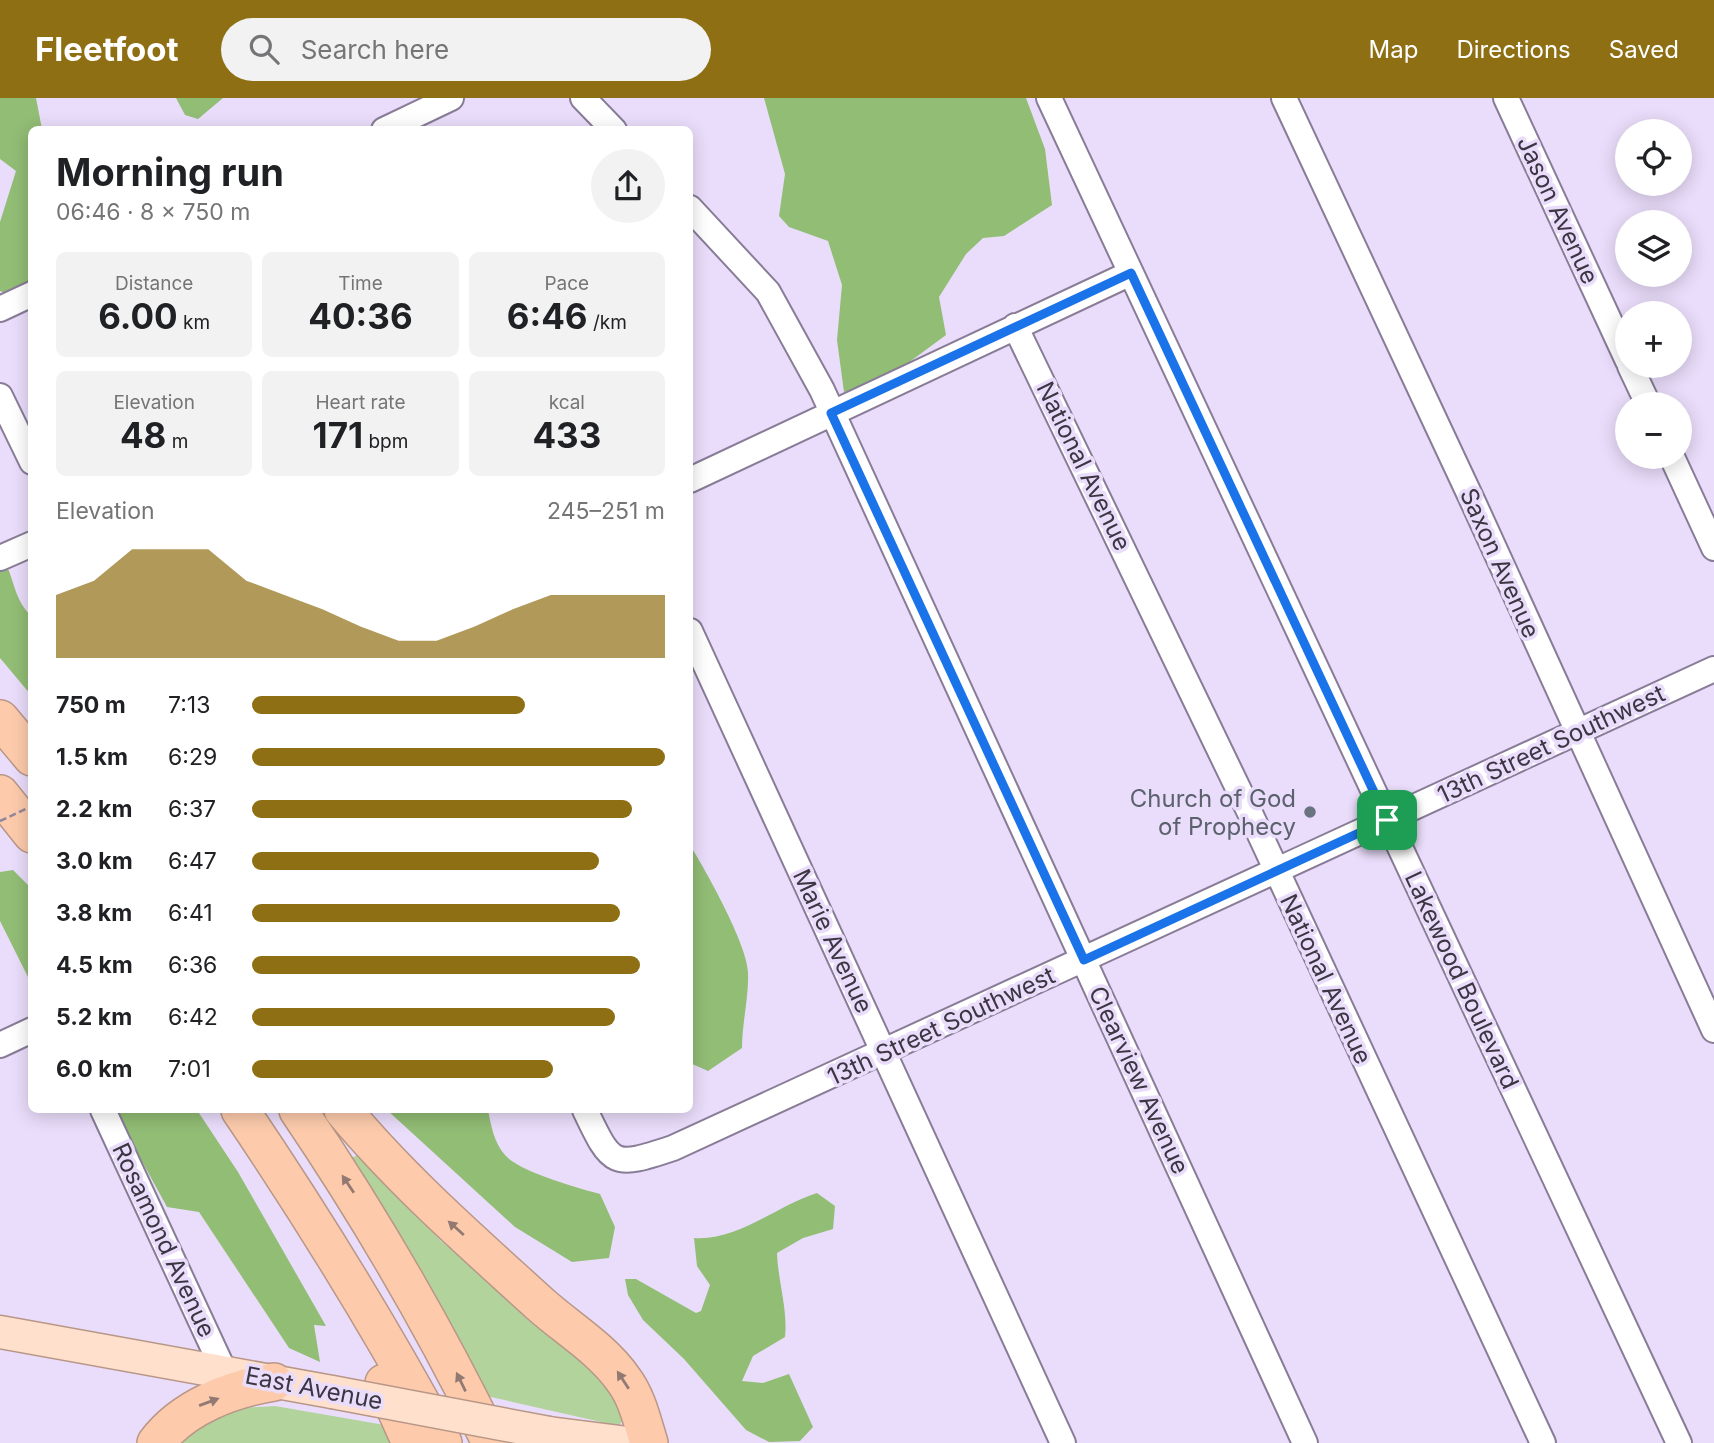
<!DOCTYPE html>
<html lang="en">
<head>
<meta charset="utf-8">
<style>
  body { margin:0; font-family:Inter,sans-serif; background:#f2f2f2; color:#202124; height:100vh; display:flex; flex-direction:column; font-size:26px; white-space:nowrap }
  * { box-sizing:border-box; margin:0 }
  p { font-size:23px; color:#757577 }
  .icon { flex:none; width:38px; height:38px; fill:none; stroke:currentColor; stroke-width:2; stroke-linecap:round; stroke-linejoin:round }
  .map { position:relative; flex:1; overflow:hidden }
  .drawer { position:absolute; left:28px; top:28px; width:665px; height:987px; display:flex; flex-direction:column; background:#fff; border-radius:10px; box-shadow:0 4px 18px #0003 }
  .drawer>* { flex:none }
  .buttons { position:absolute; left:1615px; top:21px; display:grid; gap:14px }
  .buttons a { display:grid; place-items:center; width:77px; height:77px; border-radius:50%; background:#fff; box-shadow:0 4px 18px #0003; font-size:35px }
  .pin { position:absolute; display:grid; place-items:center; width:60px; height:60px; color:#fff; margin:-30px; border-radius:14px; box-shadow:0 4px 10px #0006 }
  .round { display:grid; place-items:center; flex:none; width:74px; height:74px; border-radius:37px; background:#f2f2f2 }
  .summary { display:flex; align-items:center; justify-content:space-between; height:119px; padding:0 28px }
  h1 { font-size:38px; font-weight:700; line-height:52px }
  .figures { display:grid; grid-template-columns:repeat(3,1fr); gap:10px; height:119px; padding:7px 28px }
  .figures div { display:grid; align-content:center; border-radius:10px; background:#f2f2f2; text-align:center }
  .figures b { font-size:35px; font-weight:700 }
  .figures small { font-size:19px; font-weight:400 }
  .figures p { font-size:19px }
  .chart { height:196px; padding:14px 28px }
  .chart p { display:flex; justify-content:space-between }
  .chart svg { width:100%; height:126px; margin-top:7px; fill:#8f6f13; opacity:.7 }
  ul { padding:0 28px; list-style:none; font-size:23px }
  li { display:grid; grid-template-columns:112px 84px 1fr; align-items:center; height:52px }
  li i { height:18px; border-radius:9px; background:#8f6f13 }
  header { display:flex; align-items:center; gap:42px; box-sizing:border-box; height:98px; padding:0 35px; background:#8f6f13; color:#fff }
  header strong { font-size:33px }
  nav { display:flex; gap:38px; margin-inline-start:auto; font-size:24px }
  .search { width:490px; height:63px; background:#f2f2f2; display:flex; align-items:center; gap:18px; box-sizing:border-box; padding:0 24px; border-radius:38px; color:#757577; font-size:26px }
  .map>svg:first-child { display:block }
  .green { fill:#b2d39c }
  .forest { fill:#92bd75 }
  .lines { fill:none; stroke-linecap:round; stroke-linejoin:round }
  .minor-casing { stroke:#887c97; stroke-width:28 }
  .major-casing { stroke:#b99787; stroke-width:35 }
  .highway-casing { stroke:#b99787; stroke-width:40 }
  .minor { stroke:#fff; stroke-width:24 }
  .major { stroke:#fee0cd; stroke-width:32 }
  .highway { stroke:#fdcbac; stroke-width:37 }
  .major-bridge-casing { stroke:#b99787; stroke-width:35; stroke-linecap:butt }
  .path-bridge { stroke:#91889d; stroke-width:2.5; stroke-dasharray:7 3.5; stroke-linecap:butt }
  .major-bridge { stroke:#fee0cd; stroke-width:32 }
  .oneway { fill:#927972 }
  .route-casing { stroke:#fff; stroke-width:14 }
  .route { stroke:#1a73e8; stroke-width:9 }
  .worship-dot { fill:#6b7280; stroke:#eaddfb; stroke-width:2.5 }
  .labels { text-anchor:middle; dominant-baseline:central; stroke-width:7; stroke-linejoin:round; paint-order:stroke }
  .street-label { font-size:24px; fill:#3b3642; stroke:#eaddfb }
  .worship-label { font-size:24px; fill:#5b616d; stroke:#eaddfb; text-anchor:end }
</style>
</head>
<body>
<header>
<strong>Fleetfoot</strong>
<div class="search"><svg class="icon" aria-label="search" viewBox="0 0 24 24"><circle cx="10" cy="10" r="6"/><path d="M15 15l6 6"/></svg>Search here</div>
<nav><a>Map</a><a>Directions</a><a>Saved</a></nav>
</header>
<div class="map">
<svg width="1714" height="1345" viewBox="0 0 1714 1345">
  <rect width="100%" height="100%" fill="#eaddfb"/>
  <!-- green -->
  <path class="green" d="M361,1056L441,1143L575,1249L627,1315L619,1328L482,1297L348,1061Z
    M275,1308L396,1329L403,1345H168L220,1311Z"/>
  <!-- forest -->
  <path class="forest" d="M0,0H36L42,31L32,32L31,182L26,189L7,196L0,193V124L16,73L0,61Z
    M176,0H223L198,21L185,17Z
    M764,0H1026L1045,51L1052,107L1004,138L983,140L966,156L939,199L946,237L885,282L844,294L837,242L842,187L828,143L789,129L779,118L785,76Z
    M0,456C16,479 11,497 31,518V597L0,560Z
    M690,747C706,773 747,846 748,874C749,899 742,925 742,950L708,973L690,965Z
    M13,772L31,790V885L0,823V774Z
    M114,1012H197L238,1074L326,1228L314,1227L320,1264L289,1250L199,1114L167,1109Z
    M387,1012H488C491,1027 494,1045 505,1057C519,1074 578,1090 600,1096L615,1129L609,1160L572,1164L515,1129Z
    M817,1095L835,1108L833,1131L803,1140L777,1155C778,1184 788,1211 785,1239L753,1258L742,1283L763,1285L789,1276L813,1329L800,1343L769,1344L746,1332L684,1261L643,1222L628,1197L625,1181H636L696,1215L701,1213L710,1187L697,1168L694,1140C738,1143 776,1108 817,1095Z"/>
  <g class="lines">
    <!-- minor casing -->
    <g class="minor-casing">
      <path id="minor" d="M583,0L614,32
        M1049,0L1679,1345
        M1284,0L1474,406L1714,932
        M1506,0L1628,263
        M384,32L451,0
        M690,110L768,194L822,292L1305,1345
        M0,211L32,196
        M1015,228L1249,713L1543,1345
        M1630,268L1648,306
        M0,298L32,364
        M1672,359L1714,450
        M690,382L1131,175
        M0,460L32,446
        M690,533L1063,1345
        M0,947L32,932
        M103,1012L224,1273
        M585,1012C612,1069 613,1070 673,1050L1714,571"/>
    </g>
    <!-- major casing -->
    <g class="major-casing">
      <path id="major" d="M0,1234L332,1294
        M549,1335L628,1345"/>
    </g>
    <!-- highway casing -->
    <g class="highway-casing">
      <path id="highway" d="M0,621L32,659
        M0,696L32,736
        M240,1012C313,1120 381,1230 443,1345
        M298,1012C371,1120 434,1228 491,1345
        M343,1012C402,1083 472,1144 540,1206C568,1231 602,1251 623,1281C637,1299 642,1323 649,1345
        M384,1285L411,1345
        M156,1345C183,1309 231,1291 274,1284"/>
    </g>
    <!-- minor -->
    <use href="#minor" class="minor"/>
    <!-- major -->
    <use href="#major" class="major"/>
    <!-- highway -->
    <use href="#highway" class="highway"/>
    <!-- major-bridge casing -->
    <g class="major-bridge-casing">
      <path id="major-bridge" d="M332,1294L549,1335"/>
    </g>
    <!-- path-bridge -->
    <path class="path-bridge" d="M0,723L32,708"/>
    <!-- major-bridge -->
    <use href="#major-bridge" class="major-bridge"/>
  </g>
  <!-- one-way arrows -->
  <defs><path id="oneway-solid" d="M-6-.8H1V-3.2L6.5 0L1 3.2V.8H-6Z" transform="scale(1.75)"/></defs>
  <g class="oneway">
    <use href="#oneway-solid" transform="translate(348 1086) rotate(-124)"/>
    <use href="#oneway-solid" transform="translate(456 1130) rotate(-138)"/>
    <use href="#oneway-solid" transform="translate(623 1282) rotate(-123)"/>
    <use href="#oneway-solid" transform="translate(461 1284) rotate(-116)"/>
    <use href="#oneway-solid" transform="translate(209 1304) rotate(-20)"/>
  </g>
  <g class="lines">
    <!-- route casing -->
    <g class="route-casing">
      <path id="route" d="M1131,175L1387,722L1084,862L831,315Z"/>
    </g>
    <!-- route -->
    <use href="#route" class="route"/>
  </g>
  <!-- markers -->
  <circle class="worship-dot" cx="1310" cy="714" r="7"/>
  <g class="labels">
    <!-- street labels -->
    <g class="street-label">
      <text transform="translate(1558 112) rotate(65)">Jason Avenue</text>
      <text transform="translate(1084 368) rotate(64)">National Avenue</text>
      <text transform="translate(1500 465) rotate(66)">Saxon Avenue</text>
      <text transform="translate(1551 646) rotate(-25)">13th Street Southwest</text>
      <text transform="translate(833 843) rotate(65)">Marie Avenue</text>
      <text transform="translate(1326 881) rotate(65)">National Avenue</text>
      <text transform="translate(1462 882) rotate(65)">Lakewood Boulevard</text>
      <text transform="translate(941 928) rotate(-25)">13th Street Southwest</text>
      <text transform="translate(1139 982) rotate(65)">Clearview Avenue</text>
      <text transform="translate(164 1142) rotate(65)">Rosamond Avenue</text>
      <text transform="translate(314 1290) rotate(11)">East Avenue</text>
    </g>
    <!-- worship labels -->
    <g class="worship-label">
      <text x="1296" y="700">Church of God<tspan x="1296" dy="28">of Prophecy</tspan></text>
    </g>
  </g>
</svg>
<div class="buttons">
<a><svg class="icon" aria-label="locate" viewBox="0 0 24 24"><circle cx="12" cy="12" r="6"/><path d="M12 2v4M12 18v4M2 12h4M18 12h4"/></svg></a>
<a><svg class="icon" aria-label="layers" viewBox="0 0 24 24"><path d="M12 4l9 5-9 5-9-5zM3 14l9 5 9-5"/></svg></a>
<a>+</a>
<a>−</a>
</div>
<div class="pin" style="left:1387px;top:722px;background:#1e9e55"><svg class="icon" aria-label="arrive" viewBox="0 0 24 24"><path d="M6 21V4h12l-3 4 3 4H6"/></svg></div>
<section class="drawer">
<div class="summary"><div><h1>Morning run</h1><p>06:46 · 8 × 750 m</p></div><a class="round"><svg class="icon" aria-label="share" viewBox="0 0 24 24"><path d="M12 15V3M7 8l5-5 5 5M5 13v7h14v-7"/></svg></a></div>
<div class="figures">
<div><p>Distance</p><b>6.00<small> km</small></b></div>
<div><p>Time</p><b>40:36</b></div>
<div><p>Pace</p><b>6:46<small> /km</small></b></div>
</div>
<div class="figures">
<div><p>Elevation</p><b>48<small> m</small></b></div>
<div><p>Heart rate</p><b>171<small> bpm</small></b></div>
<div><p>kcal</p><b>433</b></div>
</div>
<div class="chart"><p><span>Elevation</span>245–251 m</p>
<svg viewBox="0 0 160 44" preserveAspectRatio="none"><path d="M0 44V22L10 17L20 6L30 6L40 6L50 17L60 22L70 27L80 33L90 38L100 38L110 33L120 27L130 22L140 22L150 22L160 22V44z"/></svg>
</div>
<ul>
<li><b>750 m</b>7:13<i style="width:66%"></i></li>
<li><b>1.5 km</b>6:29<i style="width:100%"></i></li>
<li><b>2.2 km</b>6:37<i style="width:92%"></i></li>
<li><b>3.0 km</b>6:47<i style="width:84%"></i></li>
<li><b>3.8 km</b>6:41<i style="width:89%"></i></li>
<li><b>4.5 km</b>6:36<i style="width:94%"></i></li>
<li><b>5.2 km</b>6:42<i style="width:88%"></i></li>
<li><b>6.0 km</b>7:01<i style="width:73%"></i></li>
</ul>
</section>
</div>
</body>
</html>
